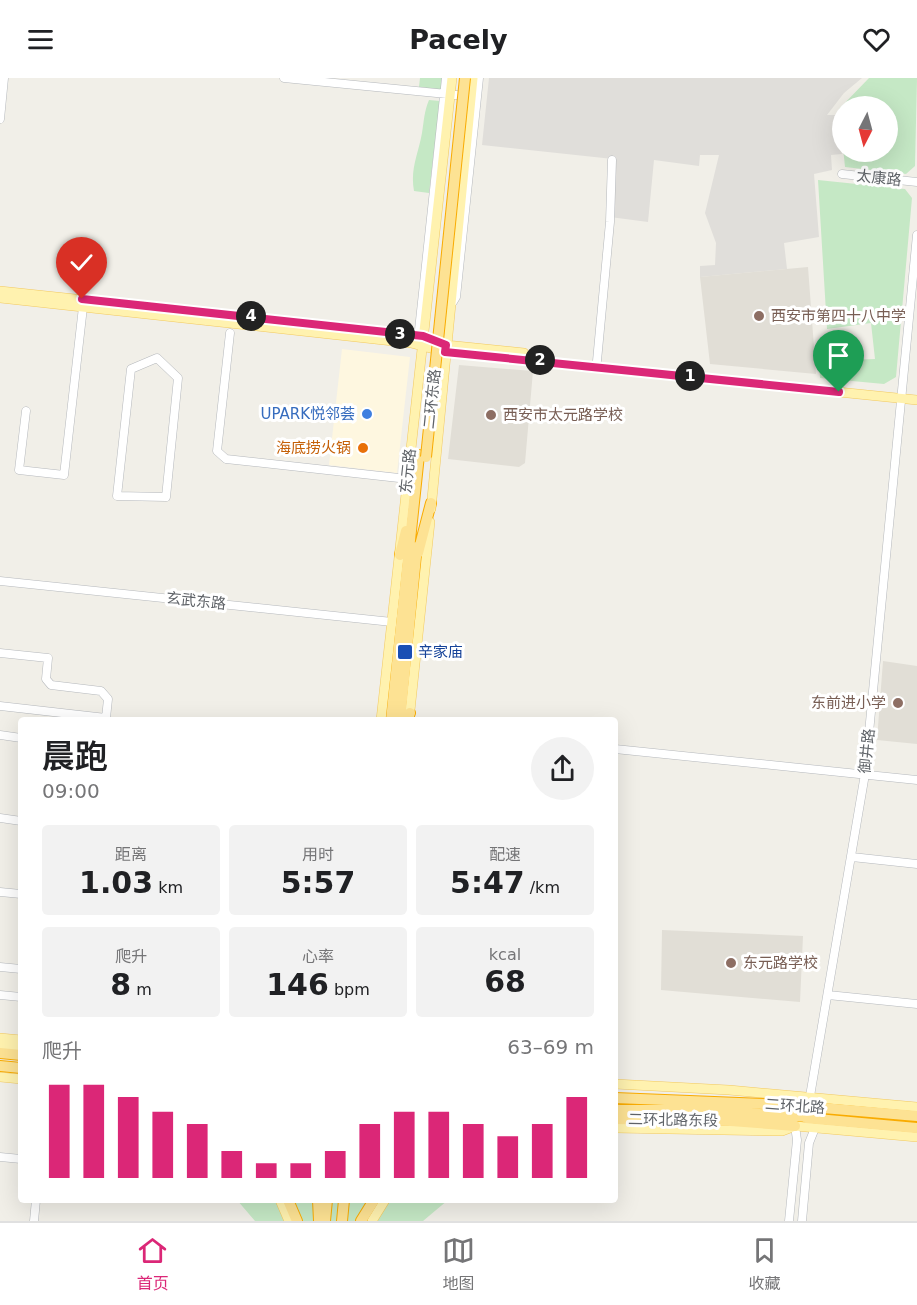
<!DOCTYPE html>
<html lang="zh">
<head>
<meta charset="utf-8">
<style>
  body { margin:0; font-family:"DejaVu Sans","Noto Sans SC",sans-serif; background:#f2f2f2; color:#202124; height:100vh; display:flex; flex-direction:column; font-size:22px; white-space:nowrap }
  * { box-sizing:border-box; margin:0 }
  p { font-size:20px; color:#757577 }
  .icon { flex:none; width:33px; height:33px; fill:none; stroke:currentColor; stroke-width:2; stroke-linecap:round; stroke-linejoin:round }
  .map { position:relative; flex:1; overflow:hidden }
  .side { position:absolute; left:18px; top:639px; width:600px; height:486px; display:flex; flex-direction:column; background:#fff; border-radius:6px; box-shadow:0 6px 24px #0002 }
  .side>* { flex:none }
  .needle { width:39px; rotate:186deg }
  .controls { position:absolute; left:832px; top:18px; display:grid; gap:12px }
  .controls a { display:grid; place-items:center; width:66px; height:66px; border-radius:50%; background:#fff; box-shadow:0 6px 24px #0002; font-size:30px }
  .pin { position:absolute; display:grid; place-items:center; width:51px; height:51px; color:#fff; margin:-62px -26px; border-radius:50% 50% 50% 0; rotate:-45deg; box-shadow:0 0 6px #0007 }
  .pin .icon { rotate:45deg }
  .km { position:absolute; width:30px; height:30px; margin:-15px; border-radius:50%; background:#222; color:#fff; font-size:16px; line-height:30px; text-align:center }
  .round { display:grid; place-items:center; flex:none; width:63px; height:63px; border-radius:32px; background:#f2f2f2 }
  .head { display:flex; align-items:center; justify-content:space-between; height:102px; padding:0 24px }
  h1 { font-size:33px; font-weight:600; line-height:45px }
  .metrics { display:grid; grid-template-columns:repeat(3,1fr); gap:9px; height:102px; padding:6px 24px }
  .metrics div { display:grid; align-content:center; border-radius:6px; background:#f2f2f2; text-align:center }
  .metrics b { font-size:30px; font-weight:600 }
  .metrics small { font-size:16px; font-weight:400 }
  .metrics p { font-size:16px }
  .chart { height:168px; padding:12px 24px }
  .chart p { display:flex; justify-content:space-between }
  .chart svg { width:100%; height:108px; margin-top:6px; stroke:#db2777; stroke-width:6 }
  header { display:flex; justify-content:space-between; align-items:center; height:78px; padding:0 24px; background:#fff; font-size:27px; font-weight:600 }
  .menu { display:flex; justify-content:space-around; align-items:center; height:84px; border-top:2px solid #e0e0e0; background:#fff; font-size:16px; color:#757577 }
  .menu a { display:grid; justify-items:center; gap:3px }
  .menu .current { color:#db2777 }
  .map>svg:first-child { display:block }
  .commercial { fill:#fef7e0 }
  .industrial { fill:#e0deda }
  .education { fill:#e1ded6 }
  .green { fill:#c5e8c5; fill-rule:evenodd }
  .lines { fill:none; stroke-linecap:round; stroke-linejoin:round }
  .minor-casing { stroke:#b5b8bc; stroke-width:9 }
  .major-casing { stroke:#f2c960; stroke-width:10 }
  .highway-casing { stroke:#f9ab00; stroke-width:12 }
  .minor { stroke:#fff; stroke-width:8 }
  .major { stroke:#fff2af; stroke-width:9 }
  .highway { stroke:#fde293; stroke-width:10 }
  .highway-bridge-casing { stroke:#f9ab00; stroke-width:12; stroke-linecap:butt }
  .highway-bridge { stroke:#fde293; stroke-width:10 }
  .route-casing { stroke:#fff; stroke-width:12 }
  .route { stroke:#db2777; stroke-width:8 }
  .education-dot { fill:#8d6e63; stroke:#fff; stroke-width:2 }
  .shop-dot { fill:#3f7fe0; stroke:#fff; stroke-width:2 }
  .food-dot { fill:#e8710a; stroke:#fff; stroke-width:2 }
  .transit-dot { fill:#1a4fb4; stroke:#fff; stroke-width:2 }
  .labels { text-anchor:middle; dominant-baseline:central; stroke-width:6; stroke-linejoin:round; paint-order:stroke }
  .street-label { font-size:15px; fill:#5f6368; stroke:#fff }
  .education-label { font-size:15px; fill:#785e54; stroke:#fff; text-anchor:start }
  .shop-label { font-size:15px; fill:#366cbe; stroke:#fff; text-anchor:end }
  .food-label { font-size:15px; fill:#c56008; stroke:#fff; text-anchor:end }
  .transit-label { font-size:15px; fill:#164399; stroke:#fff; text-anchor:start }
</style>
</head>
<body>
<header><svg class="icon" aria-label="menu" viewBox="0 0 24 24"><path d="M4 6h16M4 12h16M4 18h16"/></svg>Pacely<svg class="icon" aria-label="heart" viewBox="0 0 24 24"><path d="M12 20l-8-8c-3-5 5-10 8-4 3-6 11-1 8 4z"/></svg></header>
<div class="map">
<svg width="917" height="1143" viewBox="0 0 917 1143">
  <rect width="100%" height="100%" fill="#f1efe8"/>
  <!-- commercial -->
  <path class="commercial" d="M342,271L410,279L397,395L329,387Z"/>
  <!-- industrial -->
  <path class="industrial" d="M489,0H862L844,15L827,37H837L842,76L831,77L832,92L814,96L819,159L784,165L787,191L700,199V188L715,187L716,165L705,135L719,77H700L699,88L654,82L648,144L610,139L613,81L482,67Z"/>
  <!-- education -->
  <path class="education" d="M808,189L816,296L710,286L700,199Z
    M459,287L533,293L525,385L519,389L448,381Z
    M883,583L917,588V666L877,662Z
    M662,852L803,858L800,924L661,912Z"/>
  <!-- green -->
  <path class="green" d="M420,0H442L441,12L419,9Z
    M869,0H917L915,88L906,96L845,89L839,31ZM843,28H888V74H843Z
    M429,22L440,23L429,115L414,113C410,91 418,77 422,55C424,43 424,34 429,22Z
    M818,102L905,111L912,120L896,299L884,306L820,300L819,283L875,281L871,245L827,251Z
    M237,1122H448L423,1143H255Z"/>
  <g class="lines">
    <!-- minor casing -->
    <g class="minor-casing">
      <path id="minor" d="M284,0L467,18
        M0,41L4,0
        M842,96L917,104
        M453,224L456,219L479,0
        M230,255L217,373L226,381L408,401
        M442,266L423,258L419,252L446,0
        M157,280L178,300L166,419L117,418L131,291Z
        M597,283L610,144L612,82
        M26,333L19,392L64,397L83,229
        M0,503L392,544
        M0,575L48,580L46,601L51,607L101,613L108,621L106,640L0,628
        M0,657L21,660
        M615,671L917,702
        M0,740L21,743
        M852,779L917,786
        M0,814L21,816
        M0,889L21,891
        M0,917L21,919
        M828,917L917,926
        M809,1024L865,696L917,157
        M0,1079L21,1081
        M34,1143L36,1122
        M789,1143L797,1062L795,1048
        M802,1143L809,1065L815,1050"/>
    </g>
    <!-- major casing -->
    <g class="major-casing">
      <path id="major" d="M0,213L423,258
        M0,220L411,265L445,274L917,322
        M446,267L524,275
        M431,431L473,0
        M381,642L452,0
        M409,642L430,444
        M0,960L21,962
        M0,968L21,969
        M0,999L21,1001
        M615,1006L729,1012L917,1029
        M615,1050L782,1053L795,1048L917,1059
        M280,1122L289,1143
        M372,1143L385,1122"/>
    </g>
    <!-- highway casing -->
    <g class="highway-casing">
      <path id="highway" d="M418,475L431,425
        M400,477L406,453
        M391,642L419,377
        M400,642L417,469
        M407,642L410,635
        M0,975L21,977
        M0,988L21,990
        M615,1020L788,1027L917,1038
        M615,1032H690L810,1039
        M806,1040L917,1050
        M615,1041L731,1043L795,1048
        M731,1043L754,1042
        M288,1122L297,1143
        M318,1122L319,1143
        M325,1143L327,1122
        M342,1143L344,1122
        M361,1143L374,1122"/>
    </g>
    <!-- minor -->
    <use href="#minor" class="minor"/>
    <!-- major -->
    <use href="#major" class="major"/>
    <!-- highway -->
    <use href="#highway" class="highway"/>
    <!-- highway-bridge casing -->
    <g class="highway-bridge-casing">
      <path id="highway-bridge" d="M426,379L465,0"/>
    </g>
    <!-- highway-bridge -->
    <use href="#highway-bridge" class="highway-bridge"/>
  </g>
  <g class="lines">
    <!-- route casing -->
    <g class="route-casing">
      <path id="route" d="M82,221L423,258L446,267L445,274L839,314"/>
    </g>
    <!-- route -->
    <use href="#route" class="route"/>
  </g>
  <!-- markers -->
  <g class="education-dot">
    <circle cx="759" cy="238" r="6"/>
    <circle cx="491" cy="337" r="6"/>
    <circle cx="898" cy="625" r="6"/>
    <circle cx="731" cy="885" r="6"/>
  </g>
  <circle class="shop-dot" cx="367" cy="336" r="6"/>
  <circle class="food-dot" cx="363" cy="370" r="6"/>
  <rect class="transit-dot" x="397" y="566" width="16" height="16" rx="3"/>
  <g class="labels">
    <!-- street labels -->
    <g class="street-label">
      <text transform="translate(879 100) rotate(6)">太康路</text>
      <text transform="translate(432 321) rotate(-84)">二环东路</text>
      <text transform="translate(408 393) rotate(-84)">东元路</text>
      <text transform="translate(196 523) rotate(6)">玄武东路</text>
      <text transform="translate(867 673) rotate(-84)">御井路</text>
      <text transform="translate(795 1028) rotate(4)">二环北路</text>
      <text transform="translate(673 1042) rotate(1)">二环北路东段</text>
    </g>
    <!-- education labels -->
    <g class="education-label">
      <text x="771" y="238">西安市第四十八中学</text>
      <text x="503" y="337">西安市太元路学校</text>
      <text x="886" y="625" text-anchor="end">东前进小学</text>
      <text x="743" y="885">东元路学校</text>
    </g>
    <!-- shop labels -->
    <g class="shop-label">
      <text x="355" y="336">UPARK悦邻荟</text>
    </g>
    <!-- food labels -->
    <g class="food-label">
      <text x="351" y="370">海底捞火锅</text>
    </g>
    <!-- transit labels -->
    <g class="transit-label">
      <text x="418" y="574">辛家庙</text>
    </g>
  </g>
</svg>
<div class="controls">
<a><svg class="needle" viewBox="-14 -14 28 28"><path d="M0-13l5 13h-10z" fill="#e53935"/><path d="M0 13l5-13h-10z" fill="#757577"/></svg></a>
</div>
<div class="pin" style="left:839px;top:314px;background:#1e9e55"><svg class="icon" aria-label="arrive" viewBox="0 0 24 24"><path d="M6 21V4h12l-3 4 3 4H6"/></svg></div>
<div class="pin" style="left:82px;top:221px;background:#d93025"><svg class="icon" aria-label="check" viewBox="0 0 24 24"><path d="M5 12l5 5 9-10"/></svg></div>
<b class="km" style="left:690px;top:298px">1</b>
<b class="km" style="left:540px;top:282px">2</b>
<b class="km" style="left:400px;top:256px">3</b>
<b class="km" style="left:251px;top:238px">4</b>
<section class="side">
<div class="head"><div><h1>晨跑</h1><p>09:00</p></div><a class="round"><svg class="icon" aria-label="share" viewBox="0 0 24 24"><path d="M12 15V3M7 8l5-5 5 5M5 13v7h14v-7"/></svg></a></div>
<div class="metrics">
<div><p>距离</p><b>1.03<small> km</small></b></div>
<div><p>用时</p><b>5:57</b></div>
<div><p>配速</p><b>5:47<small> /km</small></b></div>
</div>
<div class="metrics">
<div><p>爬升</p><b>8<small> m</small></b></div>
<div><p>心率</p><b>146<small> bpm</small></b></div>
<div><p>kcal</p><b>68</b></div>
</div>
<div class="chart"><p><span>爬升</span>63–69 m</p>
<svg viewBox="0 0 160 44" preserveAspectRatio="none"><path d="M5 44V6M15 44V6M25 44V11M35 44V17M45 44V22M55 44V33M65 44V38M75 44V38M85 44V33M95 44V22M105 44V17M115 44V17M125 44V22M135 44V27M145 44V22M155 44V11"/></svg>
</div>
</section>
</div>
<nav class="menu">
<a class="current"><svg class="icon" aria-label="home" viewBox="0 0 24 24"><path d="M3 11l9-7 9 7M6 9v11h12V9"/></svg>首页</a>
<a><svg class="icon" aria-label="map" viewBox="0 0 24 24"><path d="M3 6l6-2 6 2 6-2v14l-6 2-6-2-6 2zM9 4v14M15 6v14"/></svg>地图</a>
<a><svg class="icon" aria-label="saved" viewBox="0 0 24 24"><path d="M7 4h10v16l-5-4-5 4z"/></svg>收藏</a>
</nav>
</body>
</html>
